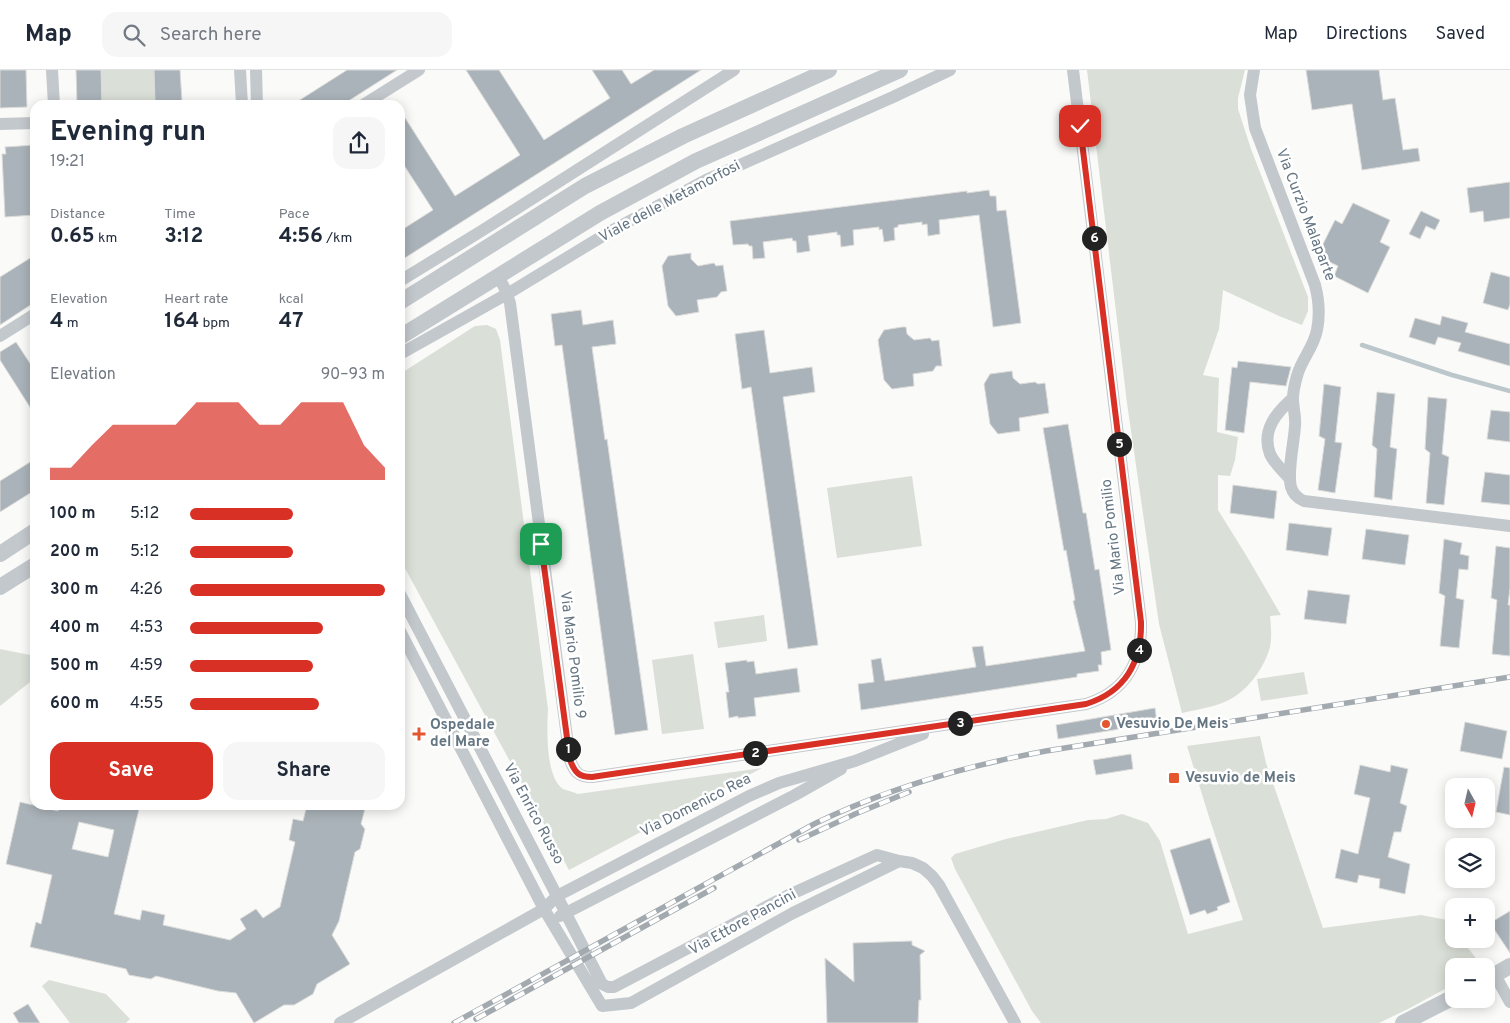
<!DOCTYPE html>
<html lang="en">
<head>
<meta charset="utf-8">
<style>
  body { margin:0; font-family:Overpass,sans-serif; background:#f6f6f7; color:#1f2937; height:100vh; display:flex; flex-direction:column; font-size:19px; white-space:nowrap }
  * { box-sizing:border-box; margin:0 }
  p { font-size:16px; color:#747a83 }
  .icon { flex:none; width:28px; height:28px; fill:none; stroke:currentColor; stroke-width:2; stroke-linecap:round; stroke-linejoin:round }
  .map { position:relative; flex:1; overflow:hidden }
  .sheet { position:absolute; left:30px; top:30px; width:375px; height:710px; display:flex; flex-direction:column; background:#fff; border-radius:15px; box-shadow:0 2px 12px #0003 }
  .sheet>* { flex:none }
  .needle { width:32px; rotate:172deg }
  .buttons { position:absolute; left:1445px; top:708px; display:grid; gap:10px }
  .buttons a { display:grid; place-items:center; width:50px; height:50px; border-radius:10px; background:#fff; box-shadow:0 2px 12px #0003; font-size:25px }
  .pin { position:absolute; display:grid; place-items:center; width:42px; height:42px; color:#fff; margin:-21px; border-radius:10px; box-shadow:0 2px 8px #0006 }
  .km { position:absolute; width:25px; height:25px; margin:-12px; border-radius:50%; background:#222; color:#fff; font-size:14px; line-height:25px; text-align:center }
  .round { display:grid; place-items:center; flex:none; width:52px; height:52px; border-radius:15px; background:#f6f6f7 }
  .summary { display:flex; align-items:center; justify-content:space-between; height:85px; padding:0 20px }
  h1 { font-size:28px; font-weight:700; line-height:38px }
  .metrics { display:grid; grid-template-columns:repeat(3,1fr); gap:8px; height:85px; padding:5px 20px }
  .metrics div { display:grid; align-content:center }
  .metrics b { font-size:21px; font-weight:700 }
  .metrics small { font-size:14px; font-weight:400 }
  .metrics p { font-size:14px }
  .chart { height:140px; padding:10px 20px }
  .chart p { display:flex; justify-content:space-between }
  .chart svg { width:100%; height:90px; margin-top:5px; fill:#d93025; opacity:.7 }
  .button { display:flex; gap:10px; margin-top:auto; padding:10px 20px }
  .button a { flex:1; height:58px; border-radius:15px; background:#d93025; color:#fff; font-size:20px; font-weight:700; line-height:58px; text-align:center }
  .button a+a { background:#f6f6f7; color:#1f2937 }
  ul { padding:0 20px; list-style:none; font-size:16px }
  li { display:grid; grid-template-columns:80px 60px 1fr; align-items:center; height:38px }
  li i { height:12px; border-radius:6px; background:#d93025 }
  header { display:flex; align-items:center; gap:30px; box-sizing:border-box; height:70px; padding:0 25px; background:#fff; border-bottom:1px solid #e0e1e3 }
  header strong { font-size:24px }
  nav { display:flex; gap:28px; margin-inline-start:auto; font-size:18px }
  .search { width:350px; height:45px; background:#f6f6f7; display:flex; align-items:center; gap:12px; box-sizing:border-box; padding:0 18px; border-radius:15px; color:#747a83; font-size:19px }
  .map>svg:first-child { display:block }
  .green { fill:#dadfd7 }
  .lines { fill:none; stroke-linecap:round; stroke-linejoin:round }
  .stream { stroke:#bbc7cb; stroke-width:4.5 }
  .building { fill:#aab3b9; stroke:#dcdcda; fill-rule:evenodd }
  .minor { stroke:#c3c8cc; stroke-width:12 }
  .tertiary { stroke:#c3c8cc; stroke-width:16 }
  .rail-casing { stroke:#a2aab0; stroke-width:5.5 }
  .rail { stroke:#fff; stroke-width:4; stroke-dasharray:11; stroke-linecap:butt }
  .route-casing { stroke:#fff; stroke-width:10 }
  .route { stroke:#d93025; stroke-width:6 }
  .poi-dot { fill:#e4572e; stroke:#fff; stroke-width:2 }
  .labels { text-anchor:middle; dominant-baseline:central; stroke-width:5; stroke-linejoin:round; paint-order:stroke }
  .street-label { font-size:15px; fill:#657683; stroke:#fff }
  .poi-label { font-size:15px; font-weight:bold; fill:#657683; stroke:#fff; text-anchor:start }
</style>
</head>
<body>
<header>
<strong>Map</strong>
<div class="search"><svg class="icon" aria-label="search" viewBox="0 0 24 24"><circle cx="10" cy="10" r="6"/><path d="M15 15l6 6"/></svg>Search here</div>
<nav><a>Map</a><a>Directions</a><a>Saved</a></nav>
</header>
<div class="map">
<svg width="1510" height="953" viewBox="0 0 1510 953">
  <rect width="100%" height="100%" fill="#fafaf8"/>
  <!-- green -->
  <path class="green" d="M101,0H154L155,33L102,35Z
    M1087,0H1245L1238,28V39L1251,79L1308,227V241L1302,255L1279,246L1223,220L1219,259L1203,305L1219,308L1217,362L1238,367L1235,390L1230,406L1218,405V440L1246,485L1281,545L1270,546C1271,557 1272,567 1270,577C1265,596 1250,617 1234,627C1218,637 1199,639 1182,643L1159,554L1127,333Z
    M487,255L496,259L500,270L548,639C547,658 545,707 563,719C568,721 574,722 578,724L762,698L569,800L400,489V304L475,256Z
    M912,406L922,476L837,488L827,418Z
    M764,545L767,571L718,578L714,552Z
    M0,579L35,586V608L0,636Z
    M693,584L704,659L662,664L652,590Z
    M1304,602L1308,624L1261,631L1257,609Z
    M1260,666L1266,693L1323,858L1421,845L1447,850L1454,859V869H1461L1482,896H1454V914L1408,939L1379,953H1041L1032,941L955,799L951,788L955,784L1006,769L1088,750L1106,749L1122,744L1148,753L1160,771L1188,864L1243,850L1210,750L1187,676Z
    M49,910L106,924L130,949L126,953H70L42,916Z"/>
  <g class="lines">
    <!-- stream -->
    <path class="stream" d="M1362,275L1452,305L1510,321"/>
  </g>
  <!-- building -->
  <path class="building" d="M0,0H26L27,37L0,38Z
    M76,0H101L102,35H77Z
    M154,0H180L182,31L155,33Z
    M347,0H397L342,35H292Z
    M466,0H499L544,70L610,28L592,0H622L631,14L654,0H701L400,191V161L433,140L400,89V40L455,126L520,85Z
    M1306,0H1379L1383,30L1395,28L1403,80L1418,78L1420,91L1362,100L1352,34L1312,40Z
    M35,75V145L5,147L2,84H6L5,77Z
    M1510,112V148L1484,152L1483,141L1470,143L1467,118Z
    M989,120L990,126H996L997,141L1006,140L1021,253L993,257L979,145L939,150L940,164L928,166L927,154L922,155V152L898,155V157L894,158L895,170L884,172L882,159L879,160V157L853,160L854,175L841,177L840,165H837V162L808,166L810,181L797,183L796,171H793L792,168L763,172L765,188L753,189L752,176H749L748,174L733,175L730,151L967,121V123Z
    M1353,133L1390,150L1380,172L1390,177L1368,223L1334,206L1338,196L1317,186L1335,150L1342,154Z
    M1421,141L1440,150L1435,160L1426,156L1420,169L1409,164Z
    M691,183V189L698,196L714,193L716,196L723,195L727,221L721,222L717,227L697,230L699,242L676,246L668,236L662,196L668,186Z
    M35,185V232L0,255V207Z
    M1491,202L1510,207V234L1508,240L1483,233Z
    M581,240L583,255L613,250L616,274L592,277L605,370L607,369L648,660L615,665L562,275L555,276L551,244Z
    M1442,246L1468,253L1465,262L1510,274V296L1458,281L1461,273L1438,267L1435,275L1409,267L1415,248L1440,255Z
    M902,257H906L907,264L914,270L930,268L932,271L939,270L942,296H936L933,301L913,304L914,316L892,319L884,310L878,270L884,260Z
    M764,260L770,303L812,297L815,322L783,327L818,575L788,579L751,317L742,319L735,264Z
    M16,272L35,301V345L0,290V282Z
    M1238,291L1291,297L1286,316L1250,312L1244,363L1225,360L1232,297L1237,298Z
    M1012,301L1013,308L1020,314L1035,312L1038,314L1045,313L1049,343L1019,348L1020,361L998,364L990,354L984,314L990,304Z
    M1324,314L1341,317L1335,372L1342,373L1335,423L1318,420L1325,369L1319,366Z
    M1377,322L1395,324L1390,377L1397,379L1392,430L1374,427L1377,379L1372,375Z
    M1428,327L1447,329L1442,384L1449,387L1444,435L1426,433L1430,383L1425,379Z
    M1491,340L1510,342V372L1487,369Z
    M1068,354L1083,443H1086L1095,500L1099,499L1111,580L1101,582L1102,595H1098L1099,601L1077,604V607L861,640L858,614L874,612L871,590L881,588L885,611L976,597L972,577L983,576L986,596L1085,581L1073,531L1075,530L1066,480L1064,481L1043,358Z
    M35,389V420L0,442V411Z
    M1485,402L1510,405V435L1481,432Z
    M1233,415L1277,421L1274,449L1230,443Z
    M1289,453L1332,458L1328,486L1286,480Z
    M1366,459L1409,465L1405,495L1362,489Z
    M1444,469L1462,473L1460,484L1469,486L1468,500L1459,499L1456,528L1464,530L1459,578L1440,576L1445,526L1439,523Z
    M1496,476L1510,478V518L1508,535H1510V586L1492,584L1497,530L1491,528Z
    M1308,520L1350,525L1346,554L1304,549Z
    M747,590V592L754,591L756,604L797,598L800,622L754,628L756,646L738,648V646L729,648L726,622H729L725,593Z
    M1155,638L1157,653L1058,669L1056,655Z
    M1465,652L1507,661L1502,689L1460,681Z
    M1131,684L1133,699L1096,705L1093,690Z
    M1360,695L1390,702L1391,695L1408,699L1400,733L1407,736L1401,762H1394L1388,787L1410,794L1405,824L1379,818L1380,809L1359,805L1357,813L1335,808L1341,779L1358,784L1370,728L1354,724Z
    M1504,697L1510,698V745L1496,742Z
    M20,732L58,741L59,735H140L114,844L140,850L142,840L165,845L163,855L230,870L246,859L240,849L256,839L263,848L280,837L295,772L289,770L293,749L303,751L307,735H366L361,754L365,759L360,779L355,782L339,851L332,865L350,894L317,914L313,924L294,935H284L254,953L236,923L218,921L156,906L151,909L129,905L126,899L30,877L36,852L41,854L52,805L6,794ZM79,752L114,760L108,787L72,779Z
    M1210,768L1230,832L1217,837L1218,840L1207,844L1205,840L1190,845L1170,780Z
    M1510,841V883L1490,853Z
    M912,871V875L925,881L920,885L921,930H919L918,953H827L825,888L854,912L853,873Z
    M28,934L40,953H19L13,943Z"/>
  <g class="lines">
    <!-- minor -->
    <path class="minor" d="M52,0L54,35
      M240,0L242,35
      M256,0L257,35
      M1254,0L1250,25L1255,58L1315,215C1319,230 1320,245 1317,260C1314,277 1301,290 1297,306C1295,313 1293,322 1293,329C1293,338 1296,346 1295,356C1294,373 1287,402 1291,417C1293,424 1297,428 1304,431L1510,456
      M363,35L419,0
      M0,54L35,53
      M498,206L504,217L510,233L570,690C575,703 579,707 592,707L1086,634C1125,622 1142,592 1141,552L1073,0
      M400,211L483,160L734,0
      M0,266L35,244
      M400,284L507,224L611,161L706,110L893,27L950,0
      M1290,409C1283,401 1274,393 1270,384C1261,360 1277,342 1293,328
      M400,524L557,826L602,914L608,917H614L787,826L877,785L899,791L912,793L923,798L932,806L939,815L1015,953
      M400,561L544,839L602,936L631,933L793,843L899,791
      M560,846L795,725L841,699
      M1495,905L1510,932
      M340,953L544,839L557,826L749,726L779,713L855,691L923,664"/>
    <!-- tertiary -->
    <path class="tertiary" d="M400,232L585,116L683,66L829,0
      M400,267L600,143L696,91L900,0
      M0,484L35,461
      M0,517L35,495
      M1486,910L1510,896
      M1403,953L1454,927"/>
    <!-- rail casing -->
    <g class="rail-casing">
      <path id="rail" d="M799,770L855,744L909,722
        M476,949L714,818
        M454,953L814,754C888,718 965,696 1046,681L1510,607"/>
    </g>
    <!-- rail -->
    <use href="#rail" class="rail"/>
  </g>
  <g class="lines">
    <!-- route casing -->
    <g class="route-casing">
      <path id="route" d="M541,474L570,690C575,703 579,707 592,707L1086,634C1125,622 1142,592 1141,552L1080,56"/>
    </g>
    <!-- route -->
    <use href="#route" class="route"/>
  </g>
  <!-- markers -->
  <g class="poi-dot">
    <circle cx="1106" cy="654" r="5"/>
    <path d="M416.5 656.5h5v5h5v5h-5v5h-5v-5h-5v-5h5z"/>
    <rect x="1168" y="702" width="12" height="12" rx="2.5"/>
  </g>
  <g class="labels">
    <!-- street labels -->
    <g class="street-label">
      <text transform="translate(670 132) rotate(-28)">Viale delle Metamorfosi</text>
      <text transform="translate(1305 145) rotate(69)">Via Curzio Malaparte</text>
      <text transform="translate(1114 467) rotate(-97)">Via Mario Pomilio</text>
      <text transform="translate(572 585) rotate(83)">Via Mario Pomilio 9</text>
      <text transform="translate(696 736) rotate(-27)">Via Domenico Rea</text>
      <text transform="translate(533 744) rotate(62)">Via Enrico Russo</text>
      <text transform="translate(743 853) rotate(-29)">Via Ettore Pancini</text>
    </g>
    <!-- poi labels -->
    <g class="poi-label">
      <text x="1116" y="654">Vesuvio De Meis</text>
      <text x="430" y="655">Ospedale<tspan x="430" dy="17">del Mare</tspan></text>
      <text x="1185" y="708">Vesuvio de Meis</text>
    </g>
  </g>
</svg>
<div class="buttons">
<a><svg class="needle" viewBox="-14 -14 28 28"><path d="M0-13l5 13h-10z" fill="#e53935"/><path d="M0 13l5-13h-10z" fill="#747a83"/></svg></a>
<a><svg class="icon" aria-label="layers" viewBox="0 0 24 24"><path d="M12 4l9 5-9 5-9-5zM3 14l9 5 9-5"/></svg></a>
<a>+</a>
<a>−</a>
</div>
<div class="pin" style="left:541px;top:474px;background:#1e9e55"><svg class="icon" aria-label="arrive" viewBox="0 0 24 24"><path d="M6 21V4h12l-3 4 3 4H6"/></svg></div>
<div class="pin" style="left:1080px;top:56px;background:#d93025"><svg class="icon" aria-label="check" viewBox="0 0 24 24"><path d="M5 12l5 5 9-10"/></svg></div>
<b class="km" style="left:568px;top:679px">1</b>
<b class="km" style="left:755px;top:683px">2</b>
<b class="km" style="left:960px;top:653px">3</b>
<b class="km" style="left:1139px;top:580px">4</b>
<b class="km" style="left:1119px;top:374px">5</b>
<b class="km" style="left:1094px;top:168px">6</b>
<section class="sheet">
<div class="summary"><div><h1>Evening run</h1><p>19:21</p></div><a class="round"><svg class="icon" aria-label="share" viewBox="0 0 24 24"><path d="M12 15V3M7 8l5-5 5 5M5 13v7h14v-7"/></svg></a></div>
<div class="metrics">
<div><p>Distance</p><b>0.65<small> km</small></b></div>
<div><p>Time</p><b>3:12</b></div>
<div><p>Pace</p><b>4:56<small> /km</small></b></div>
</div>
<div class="metrics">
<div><p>Elevation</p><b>4<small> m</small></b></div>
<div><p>Heart rate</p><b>164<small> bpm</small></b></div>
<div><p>kcal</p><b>47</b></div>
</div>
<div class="chart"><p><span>Elevation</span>90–93 m</p>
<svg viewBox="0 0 160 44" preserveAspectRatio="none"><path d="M0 44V38L10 38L20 27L30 17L40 17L50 17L60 17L70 6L80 6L90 6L100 17L110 17L120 6L130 6L140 6L150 27L160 38V44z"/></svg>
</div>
<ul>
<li><b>100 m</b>5:12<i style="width:53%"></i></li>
<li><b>200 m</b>5:12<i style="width:53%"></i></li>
<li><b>300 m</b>4:26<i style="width:100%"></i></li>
<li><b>400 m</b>4:53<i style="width:68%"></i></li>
<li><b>500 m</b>4:59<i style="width:63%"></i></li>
<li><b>600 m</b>4:55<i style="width:66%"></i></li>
</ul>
<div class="button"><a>Save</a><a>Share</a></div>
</section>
</div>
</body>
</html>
